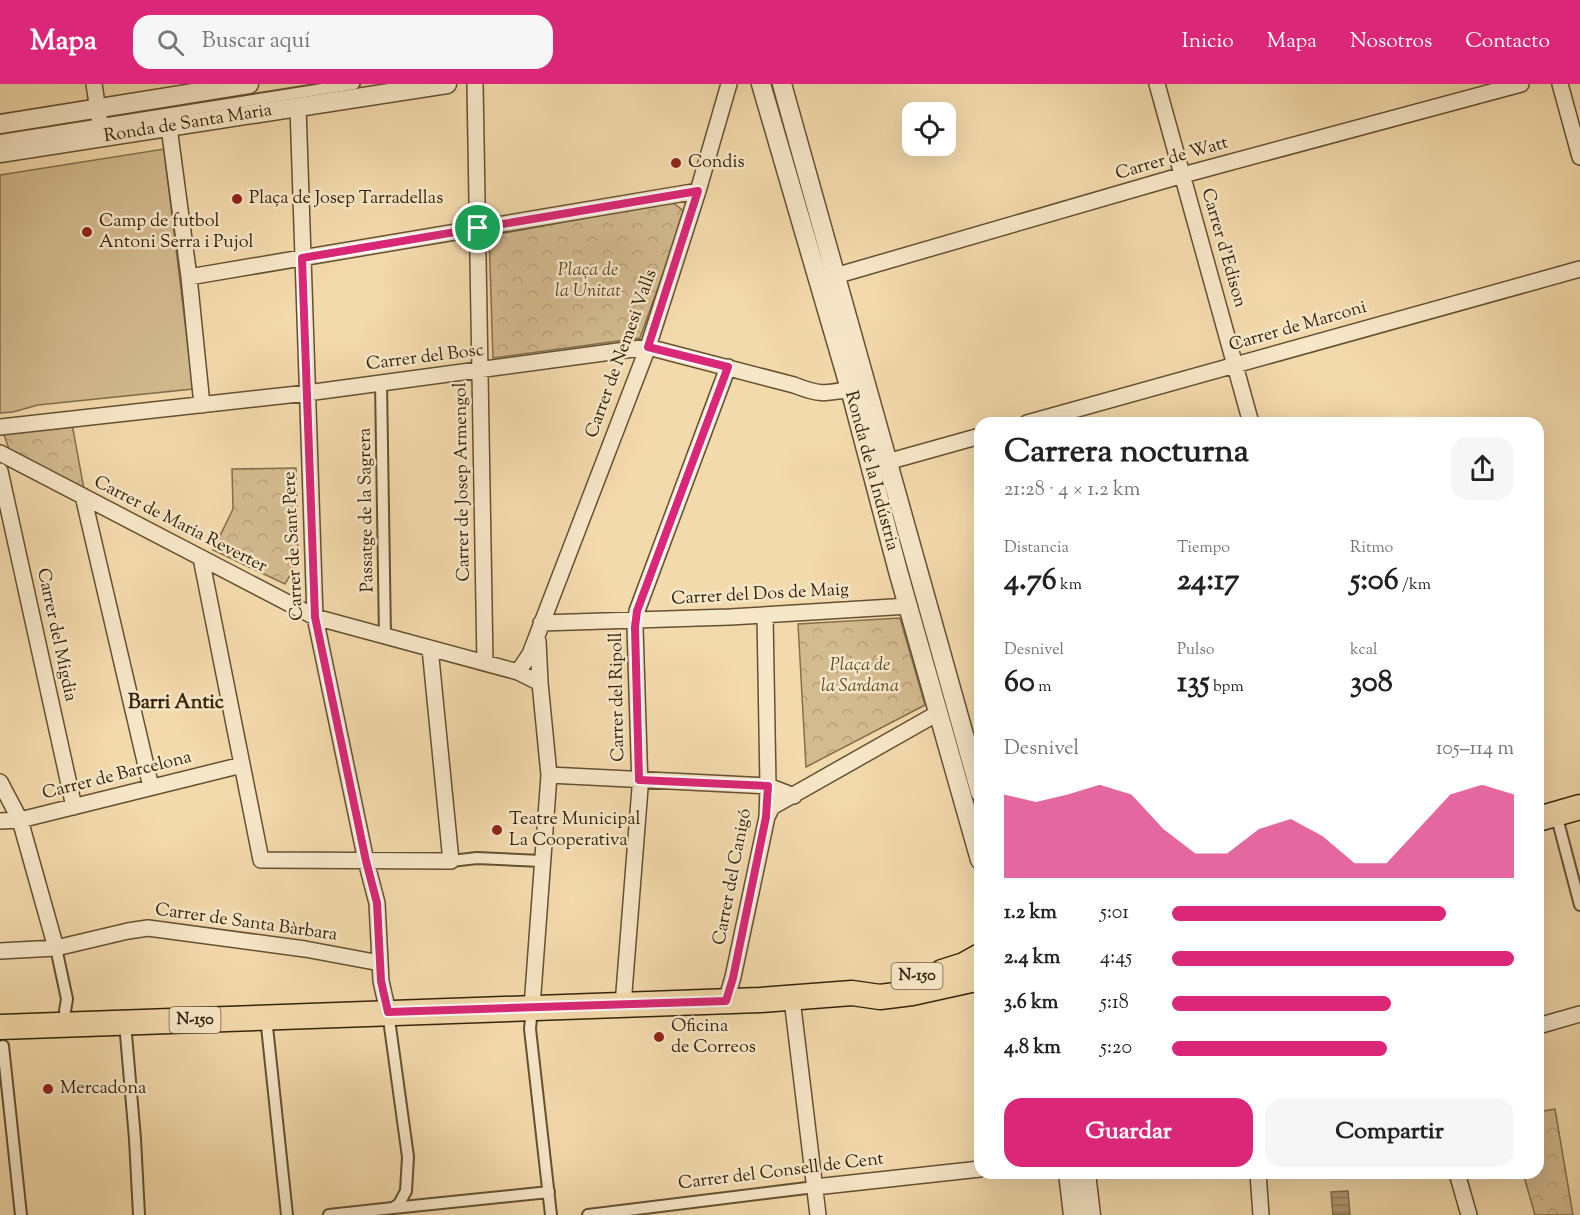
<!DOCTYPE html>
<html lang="es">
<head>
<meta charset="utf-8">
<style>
  body { margin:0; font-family:"Sorts Mill Goudy",serif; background:#f6f6f6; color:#222; height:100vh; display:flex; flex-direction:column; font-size:22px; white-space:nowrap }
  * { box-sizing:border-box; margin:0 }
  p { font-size:20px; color:#767676 }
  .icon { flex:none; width:33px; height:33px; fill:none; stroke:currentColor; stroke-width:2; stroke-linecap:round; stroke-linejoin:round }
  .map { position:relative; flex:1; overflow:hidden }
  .sheet { position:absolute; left:974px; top:333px; width:570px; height:762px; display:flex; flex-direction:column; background:#fff; border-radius:18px; box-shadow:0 6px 24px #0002 }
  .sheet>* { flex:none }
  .tools { position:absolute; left:902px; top:18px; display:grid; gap:12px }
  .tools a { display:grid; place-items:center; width:54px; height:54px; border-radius:12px; background:#fff; box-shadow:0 6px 24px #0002; font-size:30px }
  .pin { position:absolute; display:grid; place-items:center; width:51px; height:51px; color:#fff; margin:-26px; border:3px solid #fff; border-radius:50%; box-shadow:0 2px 6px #0007 }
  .round { display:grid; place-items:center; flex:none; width:63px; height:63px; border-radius:18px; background:#f6f6f6 }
  .summary { display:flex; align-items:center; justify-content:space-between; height:102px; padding:0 30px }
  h1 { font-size:33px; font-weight:700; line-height:45px }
  .metrics { display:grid; grid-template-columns:repeat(3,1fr); gap:9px; height:102px; padding:6px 30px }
  .metrics div { display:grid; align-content:center }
  .metrics b { font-size:30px; font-weight:700 }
  .metrics small { font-size:16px; font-weight:400 }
  .metrics p { font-size:16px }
  .chart { height:168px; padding:12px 30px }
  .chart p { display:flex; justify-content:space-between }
  .chart svg { width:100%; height:108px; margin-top:6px; fill:#db2777; opacity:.7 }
  .action { display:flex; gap:12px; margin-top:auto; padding:12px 30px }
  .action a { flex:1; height:69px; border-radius:18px; background:#db2777; color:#fff; font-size:24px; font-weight:700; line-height:69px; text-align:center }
  .action a+a { background:#f6f6f6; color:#222 }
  ul { padding:0 30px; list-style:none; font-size:20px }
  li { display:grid; grid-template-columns:96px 72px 1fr; align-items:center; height:45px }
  li i { height:15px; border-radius:8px; background:#db2777 }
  header { display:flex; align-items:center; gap:36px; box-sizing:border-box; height:84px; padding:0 30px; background:#db2777; color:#fff }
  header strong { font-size:28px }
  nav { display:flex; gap:33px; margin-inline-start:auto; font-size:21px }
  .search { width:420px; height:54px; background:#f6f6f6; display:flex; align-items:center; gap:15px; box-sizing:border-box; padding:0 21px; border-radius:18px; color:#767676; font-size:22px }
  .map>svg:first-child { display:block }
  .park { fill:url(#park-crowns); stroke:#846f4c; stroke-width:1.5 }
  .garden { fill:#d3bb90; stroke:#846f4c; stroke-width:1.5 }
  .water { fill:url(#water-rules); stroke:#806c49; stroke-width:1.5 }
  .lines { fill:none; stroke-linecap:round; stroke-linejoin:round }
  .pedestrian-casing { stroke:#645131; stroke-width:14 }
  .minor-casing { stroke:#645131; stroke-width:18 }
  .tertiary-casing { stroke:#645131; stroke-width:21 }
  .primary-casing { stroke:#352308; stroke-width:27 }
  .pedestrian { stroke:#f7e7c9; stroke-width:10 }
  .minor { stroke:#f7e7c9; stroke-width:15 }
  .tertiary { stroke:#f7e7c9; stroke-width:18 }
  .primary { stroke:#f3daac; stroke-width:24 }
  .route-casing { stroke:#fff; stroke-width:12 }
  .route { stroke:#db2777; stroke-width:8 }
  .poi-dot { fill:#8f2418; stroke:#f7e7c9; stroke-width:2 }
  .labels { text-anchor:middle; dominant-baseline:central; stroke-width:5; stroke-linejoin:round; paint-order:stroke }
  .shield { fill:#f7e7c9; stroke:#6f5e42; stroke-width:1.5 }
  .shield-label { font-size:16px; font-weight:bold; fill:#352308 }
  .street-label { font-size:18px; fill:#352308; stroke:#f7e7c9 }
  .poi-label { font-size:18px; fill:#352308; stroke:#f7e7c9; text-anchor:start }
  .park-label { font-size:18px; font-style:italic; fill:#5c492a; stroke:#f7e7c9 }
  .neighbourhood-label { font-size:20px; font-weight:bold; fill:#352308; stroke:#f7e7c9 }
</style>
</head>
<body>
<header>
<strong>Mapa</strong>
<div class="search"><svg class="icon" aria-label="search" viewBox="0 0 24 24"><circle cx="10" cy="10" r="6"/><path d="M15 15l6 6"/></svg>Buscar aquí</div>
<nav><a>Inicio</a><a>Mapa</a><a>Nosotros</a><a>Contacto</a></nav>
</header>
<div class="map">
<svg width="1580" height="1131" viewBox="0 0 1580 1131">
  <defs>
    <pattern id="park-crowns" width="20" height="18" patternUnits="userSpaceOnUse" patternTransform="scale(1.5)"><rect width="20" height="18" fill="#d3bb90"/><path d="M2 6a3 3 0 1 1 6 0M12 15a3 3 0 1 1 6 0" fill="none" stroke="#b6a07b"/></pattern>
    <pattern id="water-rules" width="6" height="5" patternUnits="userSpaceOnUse" patternTransform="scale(1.5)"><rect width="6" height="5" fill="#b29c74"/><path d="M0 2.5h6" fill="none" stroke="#927f5d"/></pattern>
  </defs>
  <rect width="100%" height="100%" fill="#f3daac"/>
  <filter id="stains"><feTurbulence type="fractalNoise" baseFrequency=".00333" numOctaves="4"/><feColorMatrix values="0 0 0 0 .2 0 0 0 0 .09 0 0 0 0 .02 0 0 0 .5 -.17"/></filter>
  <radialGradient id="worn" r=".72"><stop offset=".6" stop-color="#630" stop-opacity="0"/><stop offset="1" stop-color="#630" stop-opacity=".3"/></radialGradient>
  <!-- park -->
  <path class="park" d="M672,118L685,128L640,254L493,274L489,152Z
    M72,340L84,405L9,365L4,351L9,345Z
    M296,384L298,477L285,500L213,466L233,425L232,385Z
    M900,534L925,621L806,683L798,540Z
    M1555,1025L1573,1131H1535L1523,1089H1538V1028Z"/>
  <!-- garden -->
  <path class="garden" d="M164,65L193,305L38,321L13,328L0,329V91Z"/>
  <!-- water -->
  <path class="water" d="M1348,1107L1350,1131H1333L1331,1108Z"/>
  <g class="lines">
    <!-- pedestrian casing -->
    <g class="pedestrian-casing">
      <path id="pedestrian" d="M0,56L354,0
        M381,299L385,552
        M1556,730L1580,821
        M451,777L477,774L542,777
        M56,864L67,915L65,927
        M532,923L530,945L551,1131
        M266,933L287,1131
        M125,939L135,1055L139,1131
        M3,962L21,1131
        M393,1124L549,1108
        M329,1131L393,1124L399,1120L406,1107L408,1073L388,928
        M588,1131L815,1103"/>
    </g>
    <!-- minor casing -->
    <g class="minor-casing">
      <path id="minor" d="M94,0L102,53
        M475,0L485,579
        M1157,0L1251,339
        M1560,0L1580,73
        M298,23L315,533L366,777L377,819L381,897L388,928
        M169,43L189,193L202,321
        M835,192L1183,91L1521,0
        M189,193L698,107
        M1027,339L1580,185
        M0,343L307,309L648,263L794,301C819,311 825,310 850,305
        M0,369L315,533L518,588
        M887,378L980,352
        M0,387L74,723
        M83,412L151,703
        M201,474L261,776L451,777L430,564
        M541,539L730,533L909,522
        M540,599L518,588L530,570L648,263L698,107L729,0
        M549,691L768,702L794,712
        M0,698L20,736L56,864
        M767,733L772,723L938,629
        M0,737L20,736L242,681
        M0,867L56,864L128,847L148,844L305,865L380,879
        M792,915L818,1131
        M726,917L733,893L767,733L768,702L765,531
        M623,921L640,704L635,543L637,527L728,283
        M532,923L549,691L540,599L538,557
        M1538,942L1580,930
        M1258,1089L1261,1131
        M1457,1089L1469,1131
        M815,1103L980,1085"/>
    </g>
    <!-- tertiary casing -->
    <g class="tertiary-casing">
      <path id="tertiary" d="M761,0L850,305L898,487L980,776
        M782,0L980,708
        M0,40L249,0
        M0,69L447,0
        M1068,1089L1073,1131
        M1086,1089L1091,1131"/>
    </g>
    <!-- primary casing -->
    <g class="primary-casing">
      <path id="primary" d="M1538,735L1580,723
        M942,888L964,881L980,872
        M0,943L760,916L852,909L880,913L912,909L980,894"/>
    </g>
    <!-- pedestrian -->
    <use href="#pedestrian" class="pedestrian"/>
    <!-- minor -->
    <use href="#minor" class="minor"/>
    <!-- tertiary -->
    <use href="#tertiary" class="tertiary"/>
    <!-- primary -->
    <use href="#primary" class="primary"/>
  </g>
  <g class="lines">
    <!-- route casing -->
    <g class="route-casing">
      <path id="route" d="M698,107L648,263L728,283L637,527L635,543L639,696L768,702L766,733L733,894L726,917L388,928L381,897L377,819L366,777L315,533L302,174Z"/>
    </g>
    <!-- route -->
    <use href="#route" class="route"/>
  </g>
  <!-- markers -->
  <g class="poi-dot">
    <circle cx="676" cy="79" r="6"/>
    <circle cx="237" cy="115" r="6"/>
    <circle cx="87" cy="148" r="6"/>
    <circle cx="497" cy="746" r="6"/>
    <circle cx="659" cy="953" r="6"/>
    <circle cx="48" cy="1005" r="6"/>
  </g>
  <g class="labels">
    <!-- shield labels -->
    <g class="shield">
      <rect x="891.5" y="879" width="51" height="26" rx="4.5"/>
      <rect x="169.5" y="923" width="51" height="26" rx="4.5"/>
    </g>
    <g class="shield-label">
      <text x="917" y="892">N-150</text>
      <text x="195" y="936">N-150</text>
    </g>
    <!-- street labels -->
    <g class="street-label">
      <text transform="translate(188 40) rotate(-9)">Ronda de Santa Maria</text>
      <text transform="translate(1172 75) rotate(-16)">Carrer de Watt</text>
      <text transform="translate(1223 164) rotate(74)">Carrer d'Edison</text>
      <text transform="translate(1298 243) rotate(-16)">Carrer de Marconi</text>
      <text transform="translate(622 270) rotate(-70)">Carrer de Nemesi Valls</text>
      <text transform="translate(425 274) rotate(-7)">Carrer del Bosc</text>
      <text transform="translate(871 387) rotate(75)">Ronda de la Indústria</text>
      <text transform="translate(463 398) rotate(-91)">Carrer de Josep Armengol</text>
      <text transform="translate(367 426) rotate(-91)">Passatge de la Sagrera</text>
      <text transform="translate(180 441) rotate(27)">Carrer de Maria Reverter</text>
      <text transform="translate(294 462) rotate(-93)">Carrer de Sant Pere</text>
      <text transform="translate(760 511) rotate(-3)">Carrer del Dos de Maig</text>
      <text transform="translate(56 551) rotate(78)">Carrer del Migdia</text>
      <text transform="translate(618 613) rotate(-91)">Carrer del Ripoll</text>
      <text transform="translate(117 692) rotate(-14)">Carrer de Barcelona</text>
      <text transform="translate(733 793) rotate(-79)">Carrer del Canigó</text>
      <text transform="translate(246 839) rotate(8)">Carrer de Santa Bàrbara</text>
      <text transform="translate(781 1088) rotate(-7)">Carrer del Consell de Cent</text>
    </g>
    <!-- poi labels -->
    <g class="poi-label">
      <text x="688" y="79">Condis</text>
      <text x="249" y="115">Plaça de Josep Tarradellas</text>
      <text x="99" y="138">Camp de futbol<tspan x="99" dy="21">Antoni Serra i Pujol</tspan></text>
      <text x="509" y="736">Teatre Municipal<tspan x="509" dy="21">La Cooperativa</tspan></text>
      <text x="671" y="943">Oficina<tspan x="671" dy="21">de Correos</tspan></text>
      <text x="60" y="1005">Mercadona</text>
    </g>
    <!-- park labels -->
    <g class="park-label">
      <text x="588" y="187">Plaça de<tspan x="588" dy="21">la Unitat</tspan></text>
      <text x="860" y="582">Plaça de<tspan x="860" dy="21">la Sardana</tspan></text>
    </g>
    <!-- neighbourhood labels -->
    <g class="neighbourhood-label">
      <text x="176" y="619">Barri Antic</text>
    </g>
  </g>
  <rect width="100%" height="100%" filter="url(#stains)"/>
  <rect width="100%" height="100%" fill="url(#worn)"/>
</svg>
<div class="tools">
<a><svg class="icon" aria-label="locate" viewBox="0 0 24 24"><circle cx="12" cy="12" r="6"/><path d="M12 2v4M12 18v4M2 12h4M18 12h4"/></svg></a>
</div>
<div class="pin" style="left:478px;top:144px;background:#1e9e55"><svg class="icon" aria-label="arrive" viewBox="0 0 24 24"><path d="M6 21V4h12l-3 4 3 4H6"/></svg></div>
<section class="sheet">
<div class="summary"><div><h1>Carrera nocturna</h1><p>21:28 · 4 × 1.2 km</p></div><a class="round"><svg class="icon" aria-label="share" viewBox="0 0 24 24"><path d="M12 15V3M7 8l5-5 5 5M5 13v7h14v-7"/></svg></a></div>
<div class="metrics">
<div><p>Distancia</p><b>4.76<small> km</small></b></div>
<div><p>Tiempo</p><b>24:17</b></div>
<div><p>Ritmo</p><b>5:06<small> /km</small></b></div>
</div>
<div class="metrics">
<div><p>Desnivel</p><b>60<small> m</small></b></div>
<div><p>Pulso</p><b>135<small> bpm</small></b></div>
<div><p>kcal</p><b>308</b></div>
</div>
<div class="chart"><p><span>Desnivel</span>105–114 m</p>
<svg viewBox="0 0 160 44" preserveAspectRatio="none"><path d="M0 44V10L10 13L20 10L30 6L40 10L50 24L60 34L70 34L80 24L90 20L100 27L110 38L120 38L130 24L140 10L150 6L160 10V44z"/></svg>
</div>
<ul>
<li><b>1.2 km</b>5:01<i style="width:80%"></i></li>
<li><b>2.4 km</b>4:45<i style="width:100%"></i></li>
<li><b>3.6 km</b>5:18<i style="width:64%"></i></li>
<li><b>4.8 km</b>5:20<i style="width:63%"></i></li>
</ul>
<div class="action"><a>Guardar</a><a>Compartir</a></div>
</section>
</div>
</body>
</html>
